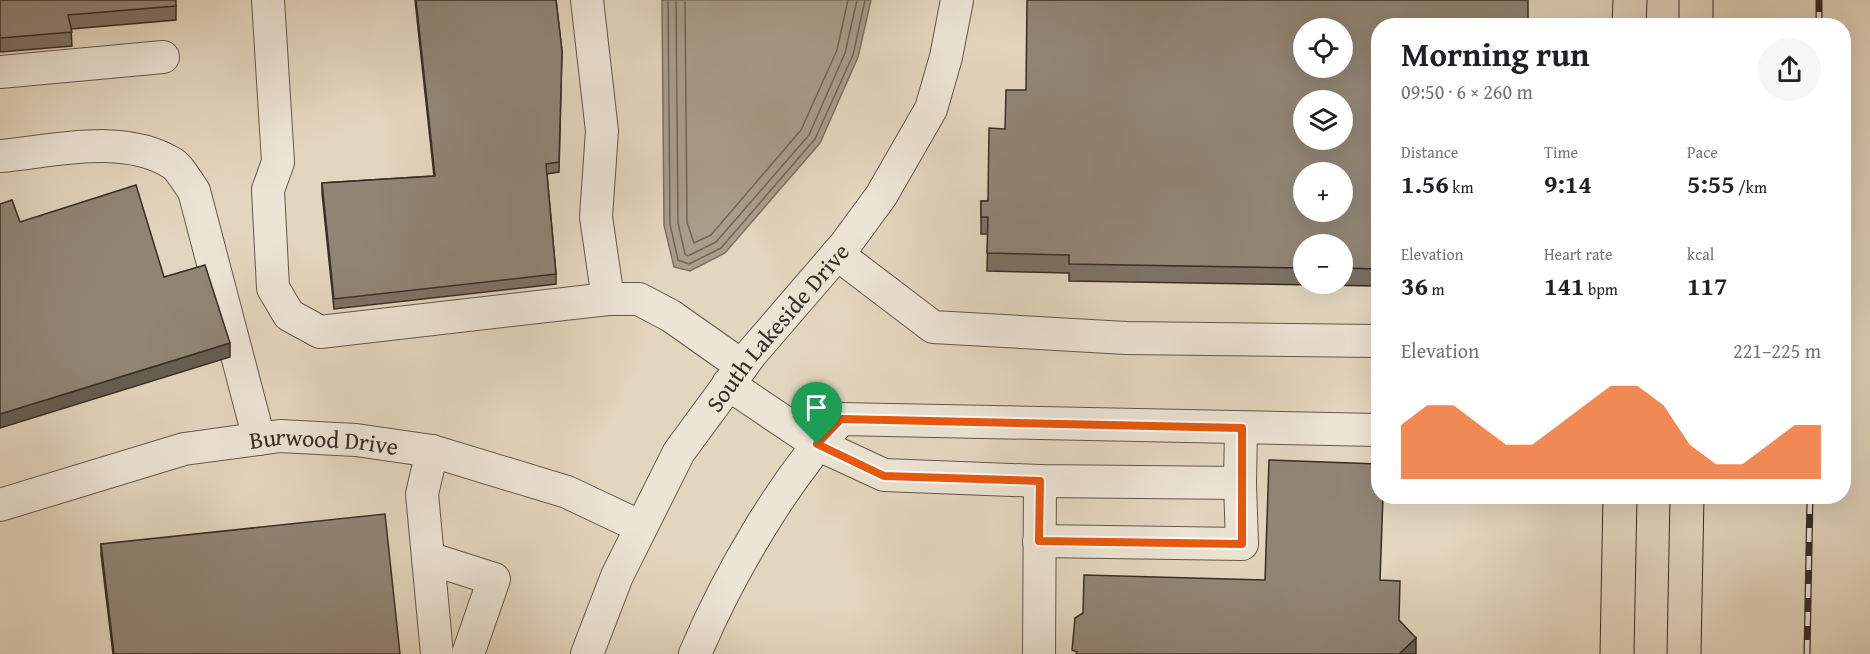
<!DOCTYPE html>
<html lang="en">
<head>
<meta charset="utf-8">
<style>
  body { margin:0; font-family:"Gentium Book Plus",serif; background:#f6f6f6; color:#202124; height:100vh; display:flex; flex-direction:column; font-size:22px; white-space:nowrap }
  * { box-sizing:border-box; margin:0 }
  p { font-size:20px; color:#757577 }
  .icon { flex:none; width:33px; height:33px; fill:none; stroke:currentColor; stroke-width:2; stroke-linecap:round; stroke-linejoin:round }
  .map { position:relative; flex:1; overflow:hidden }
  .sheet { position:absolute; left:1371px; top:18px; width:480px; height:486px; display:flex; flex-direction:column; background:#fff; border-radius:24px; box-shadow:0 6px 24px #0002 }
  .sheet>* { flex:none }
  .fabs { position:absolute; left:1293px; top:18px; display:grid; gap:12px }
  .fabs a { display:grid; place-items:center; width:60px; height:60px; border-radius:50%; background:#fff; box-shadow:0 6px 24px #0002; font-size:30px }
  .pin { position:absolute; display:grid; place-items:center; width:51px; height:51px; color:#fff; margin:-62px -26px; border-radius:50% 50% 50% 0; rotate:-45deg; box-shadow:0 0 6px #0007 }
  .pin .icon { rotate:45deg }
  .round { display:grid; place-items:center; flex:none; width:63px; height:63px; border-radius:32px; background:#f6f6f6 }
  .summary { display:flex; align-items:center; justify-content:space-between; height:102px; padding:0 30px }
  h1 { font-size:33px; font-weight:700; line-height:45px }
  .stats { display:grid; grid-template-columns:repeat(3,1fr); gap:9px; height:102px; padding:6px 30px }
  .stats div { display:grid; align-content:center }
  .stats b { font-size:26px; font-weight:700 }
  .stats small { font-size:16px; font-weight:400 }
  .stats p { font-size:16px }
  .chart { height:168px; padding:12px 30px }
  .chart p { display:flex; justify-content:space-between }
  .chart svg { width:100%; height:108px; margin-top:6px; fill:#ea580c; opacity:.7 }
  .map>svg:first-child { display:block }
  .water { fill:#a99d8a; stroke:#7c7062; stroke-width:1.5 }
  .lines { fill:none; stroke-linecap:round; stroke-linejoin:round }
  .shore { stroke:#706558; stroke-width:1.5 }
  .minor-casing { stroke:#63574c; stroke-width:34 }
  .highway-casing { stroke:#382d26; stroke-width:35 }
  .minor { stroke:#ede4d5; stroke-width:32 }
  .highway { stroke:#e3d6be; stroke-width:33 }
  .rail-casing { stroke:#382d26; stroke-width:7 }
  .rail { stroke:#ede4d5; stroke-width:4.5; stroke-dasharray:14; stroke-linecap:butt }
  .wall { fill:#7d7265; stroke:#382d26; stroke-width:1.5; fill-rule:evenodd }
  .shaded-wall { fill:#665d52; stroke:#382d26; stroke-width:1.5 }
  .building { fill:#918575; stroke:#382d26; stroke-width:1.5; fill-rule:evenodd }
  .route-casing { stroke:#fff; stroke-width:12 }
  .route { stroke:#ea580c; stroke-width:8 }
  .labels { text-anchor:middle; dominant-baseline:central; stroke-width:5; stroke-linejoin:round; paint-order:stroke }
  .street-label { font-size:24px; fill:#382d26; stroke:#ede4d5 }
</style>
</head>
<body>
<div class="map">
<svg width="1870" height="654" viewBox="0 0 1870 654">
  <rect width="100%" height="100%" fill="#e3d6be"/>
  <filter id="stains"><feTurbulence type="fractalNoise" baseFrequency=".00333" numOctaves="4"/><feColorMatrix values="0 0 0 0 .2 0 0 0 0 .09 0 0 0 0 .02 0 0 0 .5 -.17"/></filter>
  <radialGradient id="worn" r=".72"><stop offset=".6" stop-color="#630" stop-opacity="0"/><stop offset="1" stop-color="#630" stop-opacity=".3"/></radialGradient>
  <!-- water -->
  <path class="water" d="M662,0H871L858,57L820,143L725,253L690,271L674,267L664,225Z"/>
  <g class="lines">
    <!-- shore -->
    <path class="shore" d="M668,0L670,224L678,260L689,264L721,248L815,139L853,55L865,0
      M676,0L678,223L685,254L688,256L716,242L809,135L845,53L857,0
      M685,0L687,222L694,243L711,235L801,130L837,50L848,0"/>
    <!-- minor casing -->
    <g class="minor-casing">
      <g id="minor">
        <path d="M268,0L278,162L268,190L273,288L289,315L320,332L608,299H639L671,316L742,366"/>
        <path d="M587,0L602,131L596,217L608,299"/>
        <path d="M0,72L163,57"/>
        <path d="M0,156C54,151 123,133 172,163C180,168 188,183 194,191L259,439"/>
        <path d="M837,254L933,327L1126,338L1378,341"/>
        <path d="M728,384L817,444L884,475L1040,481L1240,483L1241,428"/>
        <path d="M432,451L422,494L437,654"/>
        <path id="s1" d="M0,505L184,449L280,436L356,440L432,451L567,492L641,527"/>
        <path d="M1039,541L1242,544L1240,483"/>
        <path d="M428,558L494,579L468,654"/>
        <path id="s2" d="M587,654L617,576L679,452L751,354L845,245L881,196L931,109L946,57L957,0"/>
        <path d="M695,654C728,576 783,480 841,419L1378,430"/>
        <path d="M1039,654L1040,481"/>
      </g>
    </g>
    <!-- highway casing -->
    <g class="highway-casing">
      <path id="highway" d="M1629,26L1630,0
        M1696,26V0
        M1617,654L1620,496
        M1684,654L1687,496"/>
    </g>
    <!-- minor -->
    <use href="#minor" class="minor"/>
    <!-- highway -->
    <use href="#highway" class="highway"/>
    <!-- rail casing -->
    <g class="rail-casing">
      <path id="rail" d="M1819,26V0
        M1807,654L1810,496"/>
    </g>
    <!-- rail -->
    <use href="#rail" class="rail"/>
  </g>
  <!-- wall -->
  <path class="wall" d="M0,0L176,6V20L71,29L72,46L0,52Z
    M415,0H556L562,51L559,172L547,174L556,274V284L334,309L322,193V183L434,176Z
    M1378,26V286L1069,281V273L987,271L988,234H981V201H988L1005,129L1026,90ZM1304,244H1342V284H1304Z
    M101,544L400,654H113L101,554Z"/>
  <!-- shaded-wall -->
  <path class="shaded-wall" d="M230,343V357L0,428V414Z
    M1416,638V654H1399Z"/>
  <!-- building -->
  <path class="building" d="M0,0H176V6L68,15L72,32L0,38Z
    M416,0H556L562,51L559,162L546,164L556,274L334,299L322,183L435,176Z
    M1027,0H1528V26H1378V269L1342,268V244H1304V268L1069,264V255L987,253L988,217H981V201H988L989,128L1005,129L1006,90H1026ZM1304,28H1342V68H1304ZM1304,100H1342V140H1304ZM1304,172H1342V212H1304Z
    M136,185L164,277L205,265L230,343L0,414V204L12,200L20,222Z
    M1269,460L1378,464V496H1383L1380,580L1400,581L1399,620L1416,638L1399,654H1076L1077,652L1072,650L1075,618L1083,613L1084,575L1265,580Z
    M385,514L400,654H114L101,544Z"/>
  <g class="lines">
    <!-- route casing -->
    <g class="route-casing">
      <path id="route" d="M841,419L1242,428V544L1039,541L1040,481L884,476L817,444Z"/>
    </g>
    <!-- route -->
    <use href="#route" class="route"/>
  </g>
  <g class="labels">
    <!-- street labels -->
    <g class="street-label">
      <text stroke="none"><textPath href="#s2" startOffset="381">South Lakeside Drive</textPath></text>
      <text stroke="none"><textPath href="#s1" startOffset="333">Burwood Drive</textPath></text>
    </g>
  </g>
  <rect width="100%" height="100%" filter="url(#stains)"/>
  <rect width="100%" height="100%" fill="url(#worn)"/>
</svg>
<div class="fabs">
<a><svg class="icon" aria-label="locate" viewBox="0 0 24 24"><circle cx="12" cy="12" r="6"/><path d="M12 2v4M12 18v4M2 12h4M18 12h4"/></svg></a>
<a><svg class="icon" aria-label="layers" viewBox="0 0 24 24"><path d="M12 4l9 5-9 5-9-5zM3 14l9 5 9-5"/></svg></a>
<a>+</a>
<a>−</a>
</div>
<div class="pin" style="left:817px;top:444px;background:#1e9e55"><svg class="icon" aria-label="arrive" viewBox="0 0 24 24"><path d="M6 21V4h12l-3 4 3 4H6"/></svg></div>
<section class="sheet">
<div class="summary"><div><h1>Morning run</h1><p>09:50 · 6 × 260 m</p></div><a class="round"><svg class="icon" aria-label="share" viewBox="0 0 24 24"><path d="M12 15V3M7 8l5-5 5 5M5 13v7h14v-7"/></svg></a></div>
<div class="stats">
<div><p>Distance</p><b>1.56<small> km</small></b></div>
<div><p>Time</p><b>9:14</b></div>
<div><p>Pace</p><b>5:55<small> /km</small></b></div>
</div>
<div class="stats">
<div><p>Elevation</p><b>36<small> m</small></b></div>
<div><p>Heart rate</p><b>141<small> bpm</small></b></div>
<div><p>kcal</p><b>117</b></div>
</div>
<div class="chart"><p><span>Elevation</span>221–225 m</p>
<svg viewBox="0 0 160 44" preserveAspectRatio="none"><path d="M0 44V22L10 14L20 14L30 22L40 30L50 30L60 22L70 14L80 6L90 6L100 14L110 30L120 38L130 38L140 30L150 22L160 22V44z"/></svg>
</div>
</section>
</div>
</body>
</html>
